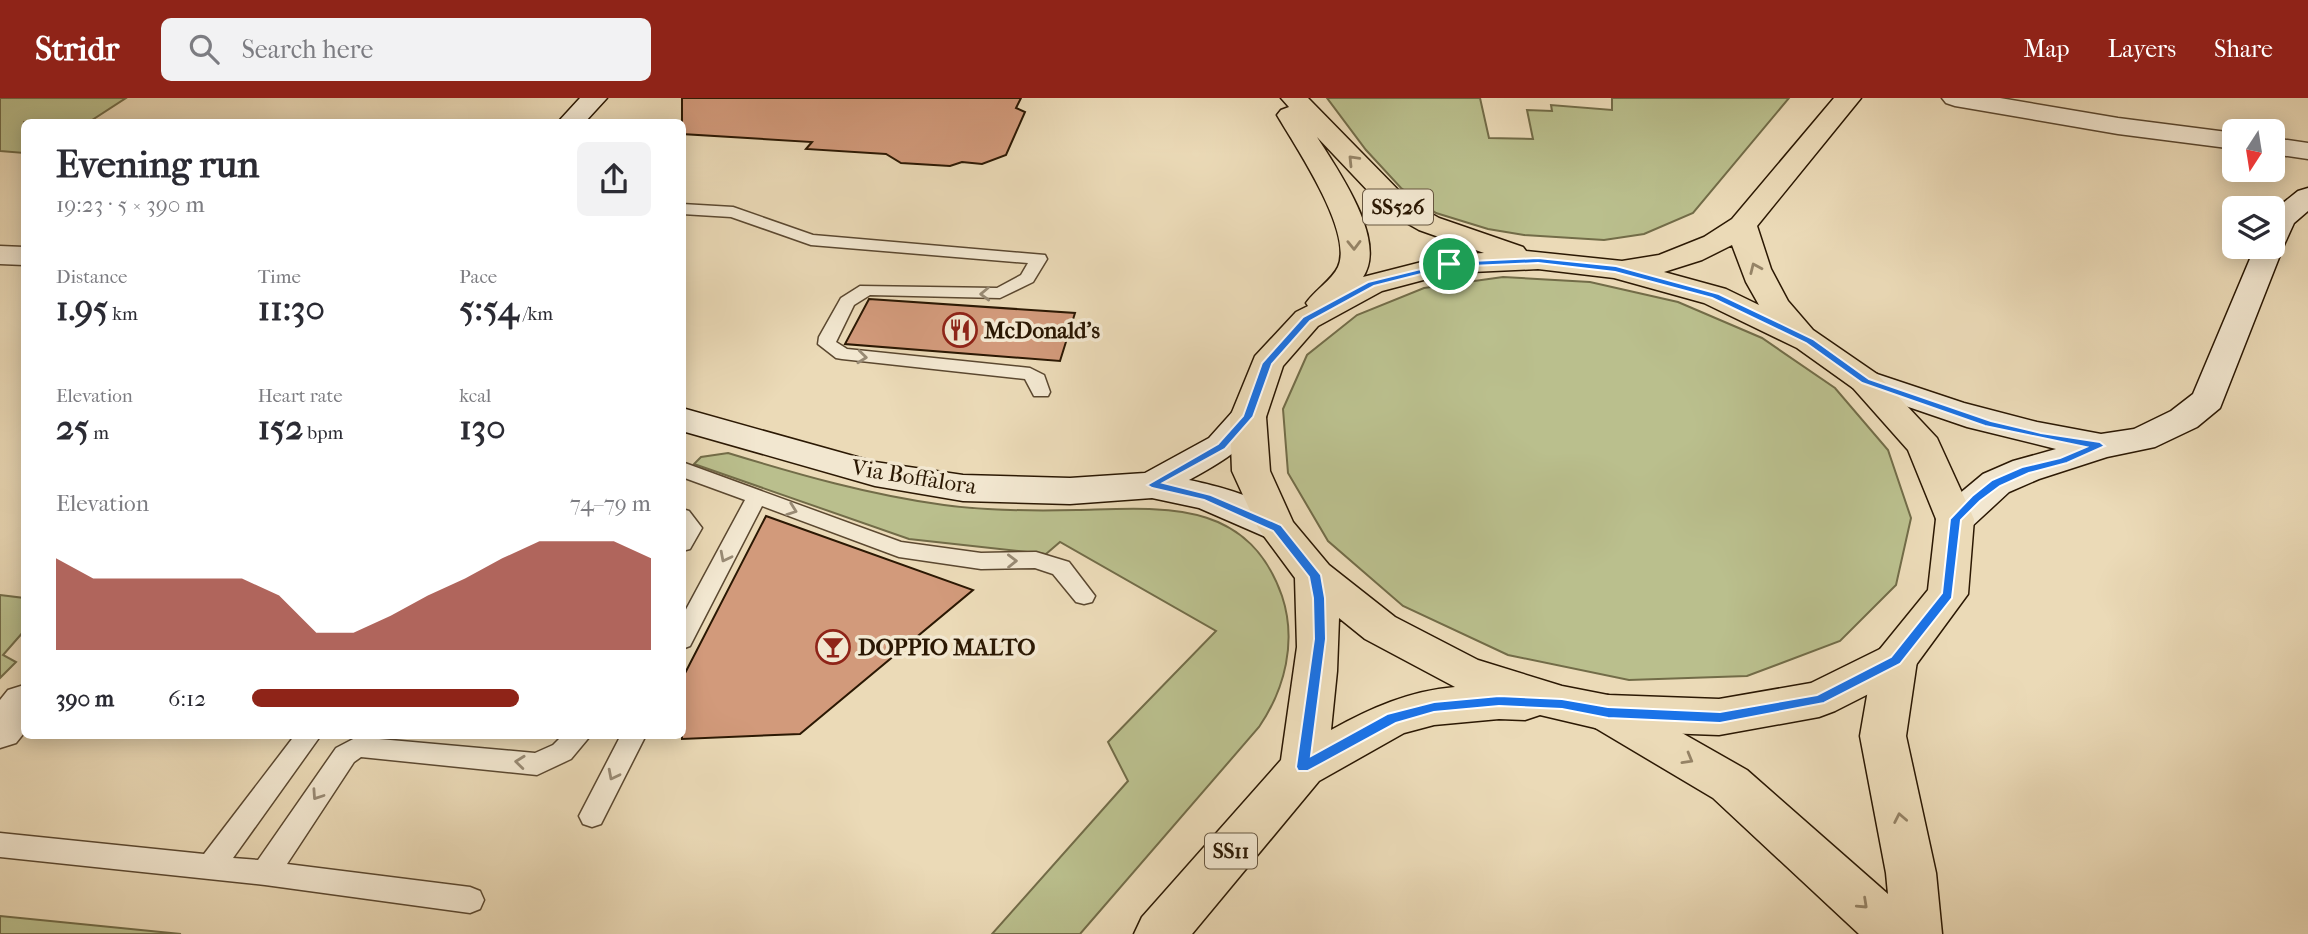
<!DOCTYPE html>
<html lang="en">
<head>
<meta charset="utf-8">
<style>
  body { margin:0; font-family:"IM FELL French Canon",serif; background:#f2f2f3; color:#2b2b33; height:100vh; display:flex; flex-direction:column; font-size:26px; white-space:nowrap }
  * { box-sizing:border-box; margin:0 }
  p { font-size:23px; color:#7c7c81 }
  .icon { flex:none; width:38px; height:38px; fill:none; stroke:currentColor; stroke-width:2; stroke-linecap:round; stroke-linejoin:round }
  .map { position:relative; flex:1; overflow:hidden }
  .side { position:absolute; left:21px; top:21px; width:665px; height:620px; display:flex; flex-direction:column; background:#fff; border-radius:10px; box-shadow:0 4px 18px #0003 }
  .side>* { flex:none }
  .needle { width:46px; rotate:192deg }
  .tools { position:absolute; left:2222px; top:21px; display:grid; gap:14px }
  .tools a { display:grid; place-items:center; width:63px; height:63px; border-radius:10px; background:#fff; box-shadow:0 4px 18px #0003; font-size:35px }
  .pin { position:absolute; display:grid; place-items:center; width:60px; height:60px; color:#fff; margin:-30px; border:4px solid #fff; border-radius:50%; box-shadow:0 2px 7px #0007 }
  .round { display:grid; place-items:center; flex:none; width:74px; height:74px; border-radius:10px; background:#f2f2f3 }
  .summary { display:flex; align-items:center; justify-content:space-between; height:119px; padding:0 35px }
  h1 { font-size:38px; font-weight:700; line-height:52px }
  .figures { display:grid; grid-template-columns:repeat(3,1fr); gap:10px; height:119px; padding:7px 35px }
  .figures div { display:grid; align-content:center }
  .figures b { font-size:35px; font-weight:700 }
  .figures small { font-size:19px; font-weight:400 }
  .figures p { font-size:19px }
  .chart { height:196px; padding:14px 35px }
  .chart p { display:flex; justify-content:space-between }
  .chart svg { width:100%; height:126px; margin-top:7px; fill:#8f2418; opacity:.7 }
  ul { padding:0 35px; list-style:none; font-size:23px }
  li { display:grid; grid-template-columns:112px 84px 1fr; align-items:center; height:52px }
  li i { height:18px; border-radius:9px; background:#8f2418 }
  header { display:flex; align-items:center; gap:42px; box-sizing:border-box; height:98px; padding:0 35px; background:#8f2418; color:#fff }
  header strong { font-size:33px }
  nav { display:flex; gap:38px; margin-inline-start:auto; font-size:24px }
  .search { width:490px; height:63px; background:#f2f2f3; display:flex; align-items:center; gap:18px; box-sizing:border-box; padding:0 24px; border-radius:10px; color:#7c7c81; font-size:26px }
  .map>svg:first-child { display:block }
  .green { fill:#babf8d; stroke:#726c48; stroke-width:2 }
  .building { fill:#d29a7b; stroke:#2b1803; stroke-width:2 }
  .lines { fill:none; stroke-linecap:round; stroke-linejoin:round }
  .lane-casing { stroke:#5b4830; stroke-width:3 }
  .street-casing { stroke:#5b4830; stroke-width:3 }
  .secondary-casing { stroke:#2b1803; stroke-width:3 }
  .primary-casing { stroke:#2b1803; stroke-width:3 }
  .highway-casing { stroke:#2b1803; stroke-width:3 }
  .lane { fill:#f2e7d0; fill-rule:evenodd }
  .street { fill:#f2e7d0; fill-rule:evenodd }
  .secondary { fill:#f2e7d0; fill-rule:evenodd }
  .primary { fill:#ebdab7; fill-rule:evenodd }
  .highway { fill:#ebdab7; fill-rule:evenodd }
  .oneway { stroke:#958366 }
  .oneway2 { stroke:#988a74 }
  .route { fill:#1a73e8; stroke:#fff; stroke-width:2; fill-rule:evenodd }
  .labels { text-anchor:middle; dominant-baseline:central; stroke-width:7; stroke-linejoin:round; paint-order:stroke }
  .shield { fill:#f2e7d0; stroke:#675640; stroke-width:2 }
  .shield-label { font-size:21px; font-weight:bold; fill:#2b1803 }
  .poi-label { font-size:23px; font-weight:bold; fill:#2b1803; stroke:#f2e7d0; text-anchor:start }
  .street-label { font-size:23px; fill:#2b1803; stroke:#f2e7d0 }
</style>
</head>
<body>
<header>
<strong>Stridr</strong>
<div class="search"><svg class="icon" aria-label="search" viewBox="0 0 24 24"><circle cx="10" cy="10" r="6"/><path d="M15 15l6 6"/></svg>Search here</div>
<nav><a>Map</a><a>Layers</a><a>Share</a></nav>
</header>
<div class="map">
<svg width="2308" height="836" viewBox="0 0 2308 836">
  <rect width="100%" height="100%" fill="#ebdab7"/>
  <filter id="stains"><feTurbulence type="fractalNoise" baseFrequency=".00286" numOctaves="4"/><feColorMatrix values="0 0 0 0 .2 0 0 0 0 .09 0 0 0 0 .02 0 0 0 .5 -.17"/></filter>
  <radialGradient id="worn" r=".72"><stop offset=".6" stop-color="#630" stop-opacity="0"/><stop offset="1" stop-color="#630" stop-opacity=".3"/></radialGradient>
  <!-- green -->
  <path class="green" d="M0,0H126L89,24H24V55L0,53Z
    M1327,0H1480L1489,40L1533,41L1527,12L1552,13L1551,7L1612,12V0H1789L1693,115L1644,136L1604,142L1524,137L1488,131L1436,115L1401,90L1366,52Z
    M1503,179L1590,184L1678,204L1762,240L1835,290L1888,352L1911,420L1896,487L1840,543L1747,578L1629,582L1508,557L1403,508L1328,443L1288,375L1283,311L1307,257L1357,217L1424,190Z
    M728,355C800,377 870,397 944,407C988,413 1033,413 1077,412C1163,410 1248,400 1282,498C1297,543 1285,591 1259,629L1080,836H992L1128,683L1108,644L1216,533L1060,444L1046,456L909,441L694,366L701,359Z
    M0,497L24,500V533L3,557L16,564L0,580Z
    M0,818L181,836H0Z"/>
  <!-- building -->
  <path class="building" d="M682,0H1021L1016,10L1025,14L1006,57L982,66L962,64L950,68L901,65L886,56L806,51L812,44L682,36Z
    M869,201L1075,215L1060,263L845,246Z
    M766,418L973,492L800,636L682,641V581Z"/>
  <g class="lines">
    <!-- lane casing -->
    <g class="lane-casing">
      <path id="lane" d="M682,106L733,109L813,137L1045,157L1047,161L1033,184L1000,200L870,197L854,207L836,244L847,251L1030,270L1044,277L1050,294L1048,298H1034L1025,281L842,261L836,260L818,246L819,239L841,200L860,188L997,190L1021,177L1028,165L811,147L731,119L682,116Z
        M682,364L901,444L981,455L1036,454L1069,464L1095,498L1092,504L1084,506L1076,504L1053,476L1035,470L981,471L899,459L762,408L690,548L682,551V519L745,402L682,379Z
        M682,411L689,413L702,430L690,451L682,453Z
        M295,637H321L233,760L258,762L336,650L357,639L535,655L553,647L563,637H591L571,661L537,677L361,659L354,664L287,766L470,789L480,793L484,802L480,811L470,815L265,787L0,759V735L204,756Z
        M621,637H646L601,726L592,729L583,726L579,718Z"/>
    </g>
    <!-- street casing -->
    <g class="street-casing">
      <path id="street" d="M1942,0H2000L2118,20L2235,35V51L2118,36L1955,8L1946,5Z
        M2273,40L2308,45V61L2273,56Z
        M0,148L24,149V167L0,166Z
        M24,587V635L16,645L0,650V602L8,592Z"/>
    </g>
    <!-- secondary casing -->
    <g class="secondary-casing">
      <path id="secondary" d="M580,0H607L585,24H558Z
        M2308,90V113L2294,125L2284,147L2220,310L2197,329L2155,349L2107,359L2039,381L2009,394L1969,431L1955,434L1941,431L1936,421L1941,411L1983,376L2013,363L2056,351L1967,329L1853,290L1848,283L1853,276L1865,272L1964,305L2037,324L2101,336L2134,331L2171,313L2193,296L2255,149H2273V113L2298,93Z
        M1248,308L1261,311L1266,319C1245,351 1222,364 1189,382C1218,388 1281,404 1296,430L1291,440L1277,444L1199,410L1152,400L1070,406L963,403L875,388L682,333V310L875,364L963,377L1070,380L1145,375L1209,340L1235,311Z"/>
    </g>
    <!-- primary casing -->
    <g class="primary-casing">
      <path id="primary" d="M1281,0H1308L1409,103L1439,120L1523,149L1526,153L1622,163L1659,157L1704,139L1732,121L1834,0H1861L1757,128L1771,171L1788,203L1813,232L1877,276L1937,340L1974,421L1968,496L1910,575L1835,613L1819,619L1719,637L1608,633L1540,617L1525,622L1499,621L1434,627L1404,635L1319,683L1192,836H1134L1142,819L1281,662L1297,549L1295,480L1258,430L1232,373L1230,319L1255,258L1296,214L1308,208L1306,205C1315,192 1332,182 1338,169C1354,134 1295,48 1277,17L1281,12L1289,9ZM1317,39L1389,115L1419,132L1484,155L1449,157L1363,179C1388,142 1337,71 1317,39ZM1732,147L1746,184L1759,207L1726,191L1664,174L1702,162ZM1538,171L1614,180L1704,205L1797,250L1853,290L1908,352L1936,421L1928,492L1880,551L1811,585L1719,601L1608,597L1562,588L1478,562L1395,519L1329,467L1293,424L1270,373L1266,319L1283,268L1318,228L1382,193L1450,175ZM1339,520L1365,541L1455,589C1409,593 1371,610 1331,632L1337,573Z"/>
    </g>
    <!-- highway casing -->
    <g class="highway-casing">
      <path id="highway" d="M1895,546L1910,551L1917,563L1906,638L1936,775L1942,836H1859L1713,700L1592,628L1586,615L1592,602L1608,597L1624,602L1747,672L1888,796L1886,775L1860,638L1873,563L1880,551Z"/>
    </g>
    <!-- lane -->
    <use href="#lane" class="lane"/>
    <!-- street -->
    <use href="#street" class="street"/>
    <!-- secondary -->
    <use href="#secondary" class="secondary"/>
    <!-- primary -->
    <use href="#primary" class="primary"/>
    <!-- highway -->
    <use href="#highway" class="highway"/>
  </g>
  <!-- one-way arrows -->
  <defs><path id="oneway-chevron" d="M-2-3.5L2.5 0L-2 3.5" fill="none" stroke-width="1.6" stroke-linecap="round" stroke-linejoin="round" transform="scale(1.75)"/></defs>
  <g class="oneway">
    <use href="#oneway-chevron" transform="translate(1353 62) rotate(-134)"/>
    <use href="#oneway-chevron" transform="translate(1354 147) rotate(89)"/>
    <use href="#oneway-chevron" transform="translate(1755 170) rotate(-114)"/>
    <use href="#oneway-chevron" transform="translate(1688 661) rotate(30)"/>
    <use href="#oneway-chevron" transform="translate(1900 720) rotate(-101)"/>
    <use href="#oneway-chevron" transform="translate(1863 806) rotate(43)"/>
  </g>
  <g class="oneway2">
    <use href="#oneway-chevron" transform="translate(985 196) rotate(178)"/>
    <use href="#oneway-chevron" transform="translate(862 259) rotate(6)"/>
    <use href="#oneway-chevron" transform="translate(792 412) rotate(20)"/>
    <use href="#oneway-chevron" transform="translate(725 459) rotate(117)"/>
    <use href="#oneway-chevron" transform="translate(1012 463) rotate(-1)"/>
    <use href="#oneway-chevron" transform="translate(520 664) rotate(-174)"/>
    <use href="#oneway-chevron" transform="translate(613 677) rotate(117)"/>
    <use href="#oneway-chevron" transform="translate(317 697) rotate(124)"/>
  </g>
  <!-- route -->
  <path class="route" d="M1538,160L1616,168L1719,196L1813,241L1869,281L1991,323L2041,335L2100,344L2105,348L2067,365L2029,375L2000,388L1980,403L1961,422L1952,500L1900,566L1824,605L1720,625L1608,620L1562,611L1499,608L1434,614L1396,625L1308,673H1298L1296,669L1314,541L1313,500L1309,479L1273,433L1204,402L1152,390L1147,387L1218,346L1243,318L1262,265L1303,219L1368,184L1449,164ZM1538,165L1615,174L1712,200L1806,245L1862,285L1985,328L2086,349L2060,360L2022,369L1992,382L1972,398L1950,421L1942,495L1891,559L1817,597L1720,614L1608,609L1562,601L1499,598L1434,604L1387,616L1311,658L1326,541L1325,500L1321,477L1281,427L1211,397L1163,385L1225,351L1253,319L1272,266L1310,223L1374,188L1449,169Z"/>
  <!-- icons -->
  <defs>
    <g id="restaurant-ring" transform="scale(1.75)"><circle r="9.5" fill="#f2e7d0" stroke="#8f2418" stroke-width="1.5"/><path d="M-5-6h1v4h1v-4h1v4h1v-4h1v5L-1.5 .5V6h-2V.5L-5-1ZM5-6V6H3V1.5H1.5Q1.5-4 5-6Z" fill="#8f2418"/></g>
    <g id="bar-ring" transform="scale(1.75)"><circle r="9.5" fill="#f2e7d0" stroke="#8f2418" stroke-width="1.5"/><path d="M-6-5H6L.8 .8V4.5H3.5V6h-7V4.5H-.8V.8Z" fill="#8f2418"/></g>
  </defs>
  <g fill-rule="evenodd">
    <use href="#restaurant-ring" x="960" y="232"/>
    <use href="#bar-ring" x="833" y="549"/>
  </g>
  <g class="labels">
    <!-- shield labels -->
    <g class="shield">
      <rect x="1363" y="91.5" width="70" height="35" rx="5"/>
      <rect x="1205" y="735.5" width="52" height="35" rx="5"/>
    </g>
    <g class="shield-label">
      <text x="1398" y="109">SS526</text>
      <text x="1231" y="753">SS11</text>
    </g>
    <!-- poi labels -->
    <g class="poi-label">
      <text x="984" y="232">McDonald's</text>
      <text x="858" y="549">DOPPIO MALTO</text>
    </g>
    <!-- street labels -->
    <g class="street-label">
      <text transform="translate(914 379) rotate(9)">Via Boffalora</text>
    </g>
  </g>
  <rect width="100%" height="100%" filter="url(#stains)"/>
  <rect width="100%" height="100%" fill="url(#worn)"/>
</svg>
<div class="tools">
<a><svg class="needle" viewBox="-14 -14 28 28"><path d="M0-13l5 13h-10z" fill="#e53935"/><path d="M0 13l5-13h-10z" fill="#7c7c81"/></svg></a>
<a><svg class="icon" aria-label="layers" viewBox="0 0 24 24"><path d="M12 4l9 5-9 5-9-5zM3 14l9 5 9-5"/></svg></a>
</div>
<div class="pin" style="left:1449px;top:166px;background:#1e9e55"><svg class="icon" aria-label="arrive" viewBox="0 0 24 24"><path d="M6 21V4h12l-3 4 3 4H6"/></svg></div>
<section class="side">
<div class="summary"><div><h1>Evening run</h1><p>19:23 · 5 × 390 m</p></div><a class="round"><svg class="icon" aria-label="share" viewBox="0 0 24 24"><path d="M12 15V3M7 8l5-5 5 5M5 13v7h14v-7"/></svg></a></div>
<div class="figures">
<div><p>Distance</p><b>1.95<small> km</small></b></div>
<div><p>Time</p><b>11:30</b></div>
<div><p>Pace</p><b>5:54<small> /km</small></b></div>
</div>
<div class="figures">
<div><p>Elevation</p><b>25<small> m</small></b></div>
<div><p>Heart rate</p><b>152<small> bpm</small></b></div>
<div><p>kcal</p><b>130</b></div>
</div>
<div class="chart"><p><span>Elevation</span>74–79 m</p>
<svg viewBox="0 0 160 44" preserveAspectRatio="none"><path d="M0 44V12L10 19L20 19L30 19L40 19L50 19L60 25L70 38L80 38L90 32L100 25L110 19L120 12L130 6L140 6L150 6L160 12V44z"/></svg>
</div>
<ul>
<li><b>390 m</b>6:12<i style="width:67%"></i></li>
</ul>
</section>
</div>
</body>
</html>
